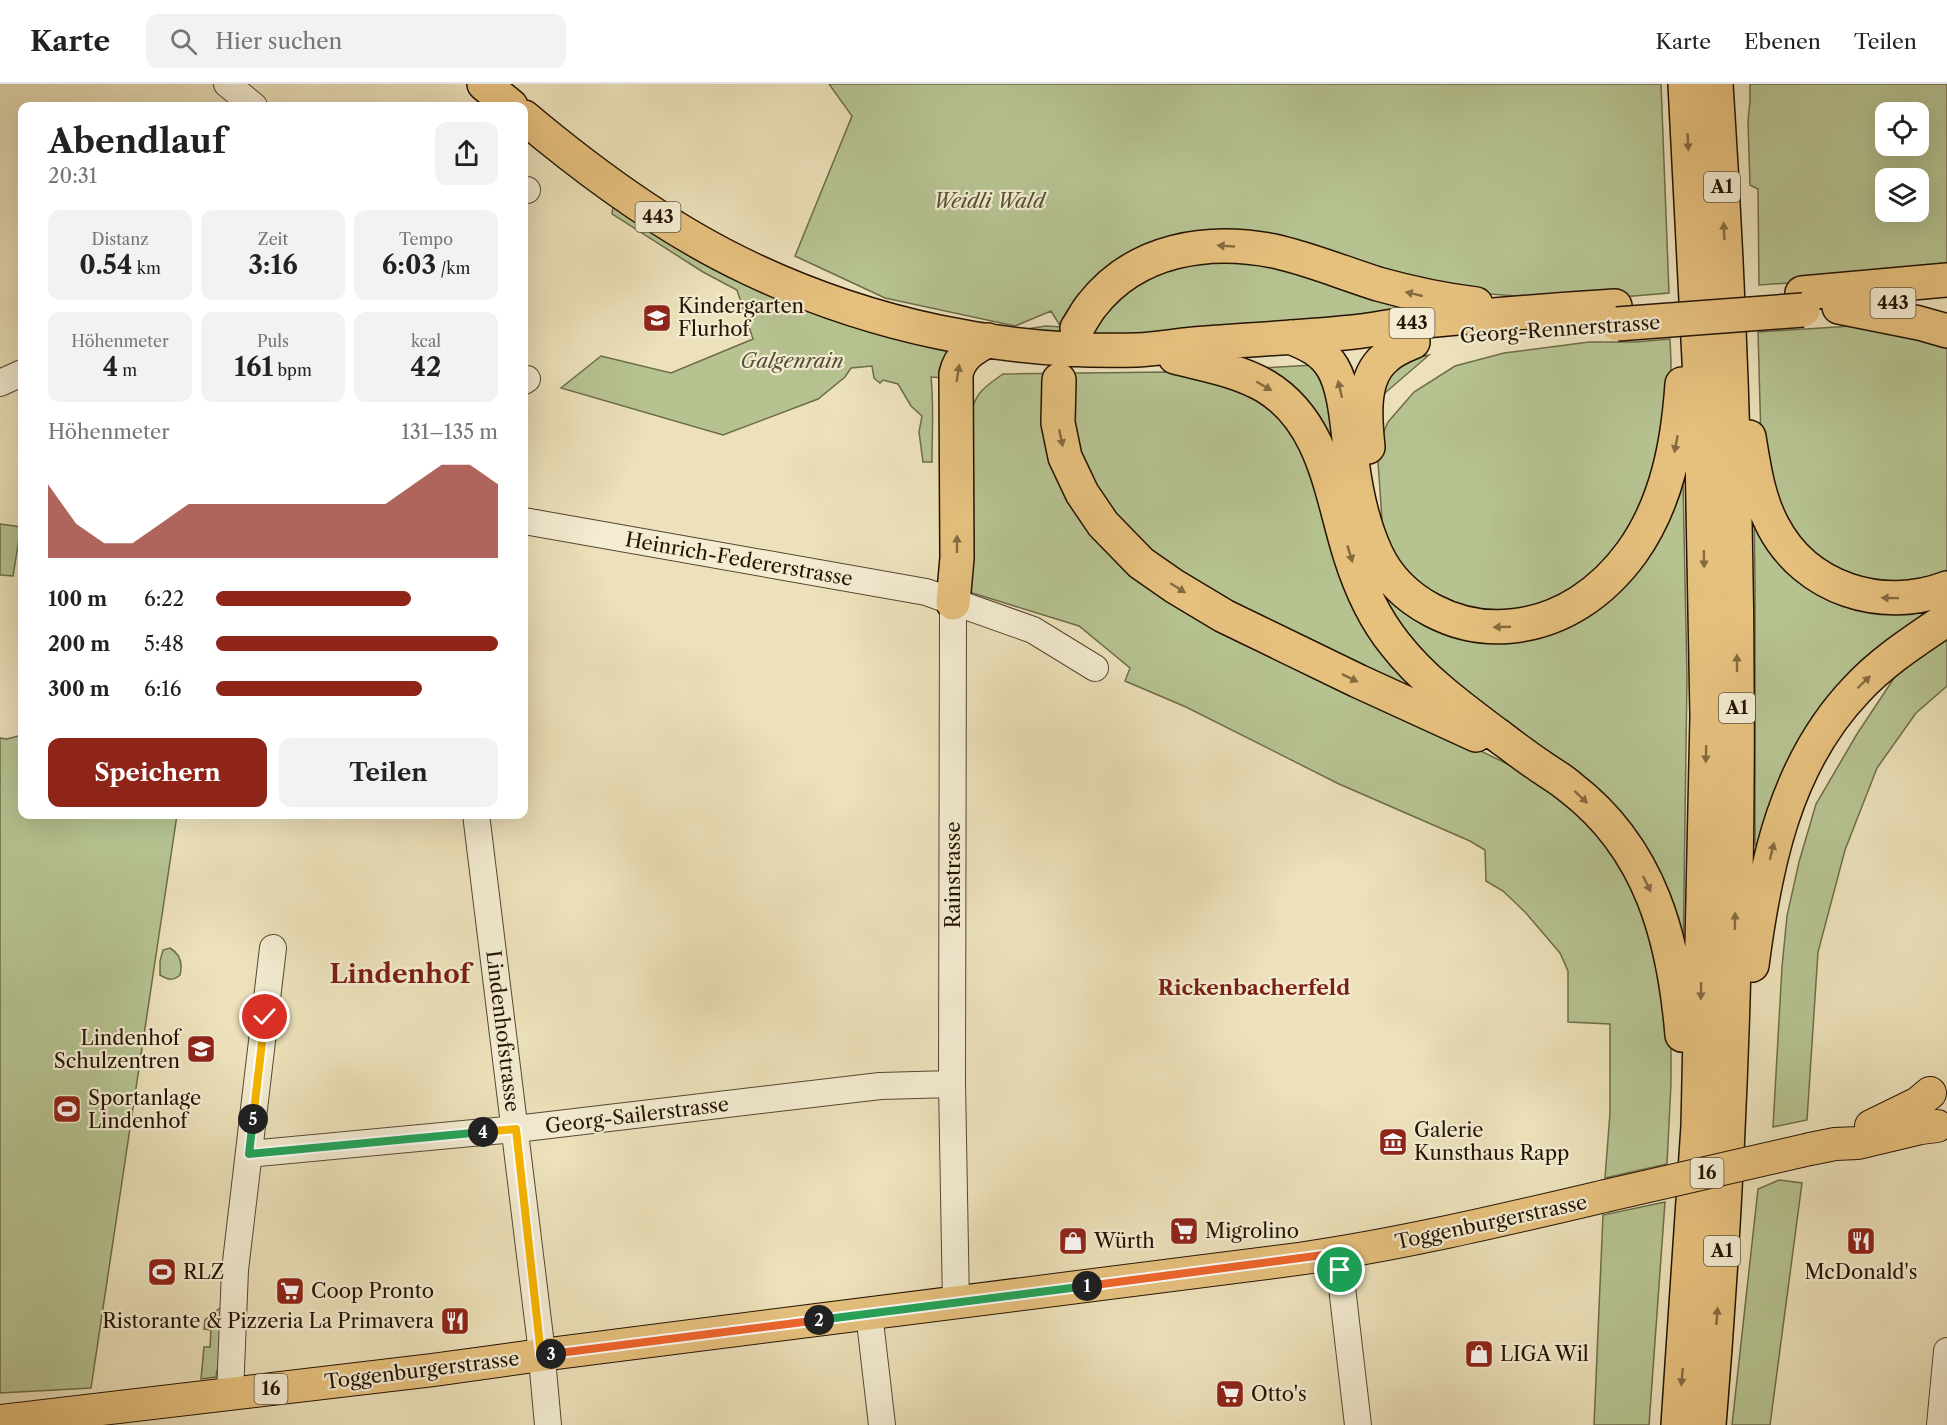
<!DOCTYPE html>
<html lang="de">
<head>
<meta charset="utf-8">
<style>
  body { margin:0; font-family:"Libre Caslon Text",serif; background:#f2f2f2; color:#222; height:100vh; display:flex; flex-direction:column; font-size:22px; white-space:nowrap }
  * { box-sizing:border-box; margin:0 }
  p { font-size:20px; color:#767676 }
  .icon { flex:none; width:33px; height:33px; fill:none; stroke:currentColor; stroke-width:2; stroke-linecap:round; stroke-linejoin:round }
  .map { position:relative; flex:1; overflow:hidden }
  .side { position:absolute; left:18px; top:18px; width:510px; height:717px; display:flex; flex-direction:column; background:#fff; border-radius:12px; box-shadow:0 6px 24px #0002 }
  .side>* { flex:none }
  .fabs { position:absolute; left:1875px; top:18px; display:grid; gap:12px }
  .fabs a { display:grid; place-items:center; width:54px; height:54px; border-radius:12px; background:#fff; box-shadow:0 6px 24px #0002; font-size:30px }
  .pin { position:absolute; display:grid; place-items:center; width:51px; height:51px; color:#fff; margin:-26px; border:3px solid #fff; border-radius:50%; box-shadow:0 2px 6px #0007 }
  .km { position:absolute; width:30px; height:30px; margin:-15px; border-radius:50%; background:#222; color:#fff; font-size:16px; line-height:30px; text-align:center }
  .round { display:grid; place-items:center; flex:none; width:63px; height:63px; border-radius:12px; background:#f2f2f2 }
  .head { display:flex; align-items:center; justify-content:space-between; height:102px; padding:0 30px }
  h1 { font-size:33px; font-weight:700; line-height:45px }
  .stats { display:grid; grid-template-columns:repeat(3,1fr); gap:9px; height:102px; padding:6px 30px }
  .stats div { display:grid; align-content:center; border-radius:12px; background:#f2f2f2; text-align:center }
  .stats b { font-size:26px; font-weight:700 }
  .stats small { font-size:16px; font-weight:400 }
  .stats p { font-size:16px }
  .chart { height:168px; padding:12px 30px }
  .chart p { display:flex; justify-content:space-between }
  .chart svg { width:100%; height:108px; margin-top:6px; fill:#8f2418; opacity:.7 }
  .action { display:flex; gap:12px; margin-top:auto; padding:12px 30px }
  .action a { flex:1; height:69px; border-radius:12px; background:#8f2418; color:#fff; font-size:24px; font-weight:700; line-height:69px; text-align:center }
  .action a+a { background:#f2f2f2; color:#222 }
  ul { padding:0 30px; list-style:none; font-size:20px }
  li { display:grid; grid-template-columns:96px 72px 1fr; align-items:center; height:45px }
  li i { height:15px; border-radius:8px; background:#8f2418 }
  header { display:flex; align-items:center; gap:36px; box-sizing:border-box; height:84px; padding:0 30px; background:#fff; border-bottom:2px solid #e0e0e0 }
  header strong { font-size:28px }
  nav { display:flex; gap:33px; margin-inline-start:auto; font-size:21px }
  .search { width:420px; height:54px; background:#f2f2f2; display:flex; align-items:center; gap:15px; box-sizing:border-box; padding:0 21px; border-radius:12px; color:#767676; font-size:22px }
  .map>svg:first-child { display:block }
  .green { fill:#b6c391; stroke:#6d6c4a; stroke-width:1.5; fill-rule:evenodd }
  .lines { fill:none; stroke-linecap:round; stroke-linejoin:round }
  .minor-casing { stroke:#564731; stroke-width:28 }
  .major-casing { stroke:#241403; stroke-width:34 }
  .highway-casing { stroke:#241403; stroke-width:36 }
  .minor { stroke:#f3ecd2; stroke-width:26 }
  .major { stroke:#e6c07d; stroke-width:32 }
  .highway { stroke:#e6c07d; stroke-width:33 }
  .major-bridge-casing { stroke:#241403; stroke-width:34; stroke-linecap:butt }
  .highway-bridge-casing { stroke:#241403; stroke-width:36; stroke-linecap:butt }
  .major-bridge { stroke:#e6c07d; stroke-width:32 }
  .highway-bridge { stroke:#e6c07d; stroke-width:33 }
  .oneway { fill:#856a40 }
  .split-1-casing { stroke:#fff; stroke-width:12 }
  .split-2-casing { stroke:#fff; stroke-width:12 }
  .split-3-casing { stroke:#fff; stroke-width:12 }
  .split-4-casing { stroke:#fff; stroke-width:12 }
  .split-5-casing { stroke:#fff; stroke-width:12 }
  .split-6-casing { stroke:#fff; stroke-width:12 }
  .split-1 { stroke:#f0652b; stroke-width:8 }
  .split-2 { stroke:#22a559; stroke-width:8 }
  .split-3 { stroke:#f0652b; stroke-width:8 }
  .split-4 { stroke:#f5b400; stroke-width:8 }
  .split-5 { stroke:#22a559; stroke-width:8 }
  .split-6 { stroke:#f5b400; stroke-width:8 }
  .labels { text-anchor:middle; dominant-baseline:central; stroke-width:4.5; stroke-linejoin:round; paint-order:stroke }
  .shield { fill:#f3ecd2; stroke:#625541; stroke-width:1.5 }
  .shield-label { font-size:18px; font-weight:bold; fill:#241403 }
  .park-label { font-size:20px; font-style:italic; fill:#575135; stroke:#f3ecd2 }
  .poi-label { font-size:20px; fill:#241403; stroke:#f3ecd2; text-anchor:start }
  .street-label { font-size:20px; fill:#241403; stroke:#f3ecd2 }
  .neighbourhood-label { font-size:21px; font-weight:bold; fill:#7a1f14; stroke:#f3ecd2 }
  .district-label { font-size:26px; font-weight:bold; fill:#7a1f14; stroke:#f3ecd2 }
</style>
</head>
<body>
<header>
<strong>Karte</strong>
<div class="search"><svg class="icon" aria-label="search" viewBox="0 0 24 24"><circle cx="10" cy="10" r="6"/><path d="M15 15l6 6"/></svg>Hier suchen</div>
<nav><a>Karte</a><a>Ebenen</a><a>Teilen</a></nav>
</header>
<div class="map">
<svg width="1947" height="1341" viewBox="0 0 1947 1341">
  <rect width="100%" height="100%" fill="#ece1ba"/>
  <filter id="stains"><feTurbulence type="fractalNoise" baseFrequency=".00333" numOctaves="4"/><feColorMatrix values="0 0 0 0 .2 0 0 0 0 .09 0 0 0 0 .02 0 0 0 .5 -.17"/></filter>
  <radialGradient id="worn" r=".72"><stop offset=".6" stop-color="#630" stop-opacity="0"/><stop offset="1" stop-color="#630" stop-opacity=".3"/></radialGradient>
  <!-- green -->
  <path class="green" d="M829,0H1661L1669,209L1610,214L1530,213L1464,208L1430,201L1277,156L1211,150L1165,157L1143,165L1107,189L1082,213L1062,243L1083,245C1097,221 1114,204 1137,190C1209,145 1294,180 1366,203C1399,213 1431,220 1465,226L1420,230L1358,242L1196,252H1075L1020,246L1046,242L1061,243L1051,227L1015,242L885,214L795,172L852,32Z
    M1750,0H1947V188L1759,201L1758,105L1750,101L1748,37L1750,17ZM1886,28H1918V62H1886ZM1886,94H1918V128H1886Z
    M614,116L954,264L948,294L931,293C934,321 932,350 932,378H923L919,348L922,332L911,322L898,300L883,296L880,299L874,294L872,282L851,284L845,293L818,315L723,351L561,304L601,272L671,289L753,255L737,206L703,188L612,130Z
    M1852,242L1947,258V494L1895,504L1830,487L1786,444L1761,356L1758,248Z
    M1670,255L1671,278L1670,321L1648,417L1616,471L1547,525L1470,531L1412,500L1383,450L1377,363L1388,338L1414,308L1455,282L1504,269L1589,258H1635Z
    M1429,271L1378,315C1381,302 1390,288 1401,279C1408,274 1420,272 1429,271Z
    M1314,281H1322L1397,516L1565,537L1673,397H1683L1687,593L1683,877L1656,797L1416,573L1260,284Z
    M1170,288L1240,301L1290,336L1437,616L1362,591L1087,439L1456,655L1526,689L1548,702L1610,763L1654,843L1671,945V999L1667,1080L1605,1094L1610,1029V940L1568,938V887L1560,869L1525,828L1503,807L1486,797L1485,766L1470,757L1339,700L1186,623L1125,597L1130,584L1079,542L966,507L967,339C976,310 978,307 1003,290Z
    M1754,428L1811,497L1947,511L1896,559L1763,763L1755,761V497Z
    M0,440L21,443L13,492L0,491Z
    M1947,553V602L1916,629L1877,684L1845,766L1818,868L1807,1036L1773,1043L1782,883L1787,832L1799,778L1816,720L1857,650L1902,582Z
    M22,651V730L177,731L91,1304L0,1309V654L7,655Z
    M170,864C180,870 183,879 180,891C173,897 168,896 160,891V877L163,866Z
    M1779,1096L1802,1099L1770,1341H1732L1758,1105Z
    M1665,1118L1649,1341H1594L1603,1131Z
    M220,1224L229,1225L225,1285L217,1286L216,1293L201,1295L204,1263H210L211,1246L204,1245L205,1236Z"/>
  <g class="lines">
    <!-- minor casing -->
    <g class="minor-casing">
      <path id="minor" d="M227,0L254,22
        M524,106H527
        M524,297L527,295
        M0,299L22,289
        M524,437L926,508L1033,546L1095,584
        M953,519L952,1000L956,1220
        M476,730L540,1253L548,1341
        M249,1070L516,1045L880,1002L952,1000
        M1338,1169L1358,1341
        M869,1229L882,1341
        M230,1310L235,1186L273,864
        M1940,1341L1947,1267"/>
    </g>
    <!-- major casing -->
    <g class="major-casing">
      <path id="major" d="M1871,1042L1918,1019L1930,1009
        M1810,1065L1835,1060L1858,1059L1921,1044L1937,1042
        M0,1337L433,1286L541,1271L1298,1175C1402,1160 1503,1136 1605,1112"/>
    </g>
    <!-- highway casing -->
    <g class="highway-casing">
      <path id="highway" d="M484,0L511,22
        M524,33C593,91 668,146 749,184C869,241 1004,270 1137,266C1160,265 1183,260 1206,259C1258,255 1310,253 1362,247C1383,244 1404,240 1425,237C1488,231 1552,226 1615,222
        M1802,209L1947,196
        M1839,223L1919,239L1947,247
        M1077,244C1082,237 1086,228 1092,221C1136,165 1207,154 1274,167C1310,175 1343,189 1378,200C1410,209 1443,216 1476,220
        M1290,253C1308,260 1323,267 1333,284C1347,309 1347,349 1352,377C1356,408 1363,441 1376,469C1399,519 1458,548 1512,542C1562,537 1603,508 1632,468C1667,419 1678,359 1682,300
        M1175,273C1206,281 1237,286 1265,302C1325,338 1331,411 1350,471C1360,503 1374,534 1395,560C1423,596 1460,623 1496,650C1511,661 1525,672 1540,682C1550,689 1561,695 1570,703C1651,765 1674,855 1682,951
        M1059,296L1058,339L1065,373L1082,409L1103,440L1141,479L1174,502L1224,532L1358,597L1476,651
        M1749,353C1754,383 1758,414 1773,442C1806,505 1882,529 1947,504
        M1368,363C1365,335 1361,294 1385,274C1393,266 1403,262 1413,258
        M953,519L957,474L956,290C960,272 972,265 988,256
        M1752,881C1765,782 1785,680 1857,605C1883,577 1916,556 1947,535
        M1678,1341L1698,1042L1707,632L1701,315L1685,0
        M1709,1341C1746,895 1745,446 1716,0"/>
    </g>
    <!-- minor -->
    <use href="#minor" class="minor"/>
    <!-- major -->
    <use href="#major" class="major"/>
    <!-- highway -->
    <use href="#highway" class="highway"/>
    <!-- major-bridge casing -->
    <g class="major-bridge-casing">
      <path id="major-bridge" d="M1605,1112L1810,1065"/>
    </g>
    <!-- highway-bridge casing -->
    <g class="highway-bridge-casing">
      <path id="highway-bridge" d="M1617,240L1803,226"/>
    </g>
    <!-- major-bridge -->
    <use href="#major-bridge" class="major-bridge"/>
    <!-- highway-bridge -->
    <use href="#highway-bridge" class="highway-bridge"/>
  </g>
  <!-- one-way arrows -->
  <defs><path id="oneway-solid" d="M-6-.8H1V-3.2L6.5 0L1 3.2V.8H-6Z" transform="scale(1.5)"/></defs>
  <g class="oneway">
    <use href="#oneway-solid" transform="translate(1688 58) rotate(87)"/>
    <use href="#oneway-solid" transform="translate(1724 147) rotate(-93)"/>
    <use href="#oneway-solid" transform="translate(1226 162) rotate(-176)"/>
    <use href="#oneway-solid" transform="translate(1414 210) rotate(-167)"/>
    <use href="#oneway-solid" transform="translate(958 289) rotate(-81)"/>
    <use href="#oneway-solid" transform="translate(1264 302) rotate(30)"/>
    <use href="#oneway-solid" transform="translate(1340 305) rotate(-103)"/>
    <use href="#oneway-solid" transform="translate(1061 354) rotate(78)"/>
    <use href="#oneway-solid" transform="translate(1676 360) rotate(101)"/>
    <use href="#oneway-solid" transform="translate(957 460) rotate(-90)"/>
    <use href="#oneway-solid" transform="translate(1350 470) rotate(73)"/>
    <use href="#oneway-solid" transform="translate(1704 475) rotate(89)"/>
    <use href="#oneway-solid" transform="translate(1178 504) rotate(32)"/>
    <use href="#oneway-solid" transform="translate(1890 514) rotate(-179)"/>
    <use href="#oneway-solid" transform="translate(1502 543) rotate(178)"/>
    <use href="#oneway-solid" transform="translate(1737 579) rotate(-90)"/>
    <use href="#oneway-solid" transform="translate(1350 594) rotate(26)"/>
    <use href="#oneway-solid" transform="translate(1864 598) rotate(-44)"/>
    <use href="#oneway-solid" transform="translate(1706 670) rotate(91)"/>
    <use href="#oneway-solid" transform="translate(1581 713) rotate(43)"/>
    <use href="#oneway-solid" transform="translate(1772 767) rotate(-76)"/>
    <use href="#oneway-solid" transform="translate(1647 800) rotate(64)"/>
    <use href="#oneway-solid" transform="translate(1735 837) rotate(-89)"/>
    <use href="#oneway-solid" transform="translate(1701 907) rotate(91)"/>
    <use href="#oneway-solid" transform="translate(1717 1232) rotate(-86)"/>
    <use href="#oneway-solid" transform="translate(1682 1293) rotate(95)"/>
  </g>
  <g class="lines">
    <!-- split-1 casing -->
    <g class="split-1-casing">
      <path id="split-1" d="M1087,1202L1338,1169L1340,1186"/>
    </g>
    <!-- split-2 casing -->
    <g class="split-2-casing">
      <path id="split-2" d="M819,1236L1087,1202"/>
    </g>
    <!-- split-3 casing -->
    <g class="split-3-casing">
      <path id="split-3" d="M551,1270L819,1236"/>
    </g>
    <!-- split-4 casing -->
    <g class="split-4-casing">
      <path id="split-4" d="M483,1048L516,1045L541,1271L551,1270"/>
    </g>
    <!-- split-5 casing -->
    <g class="split-5-casing">
      <path id="split-5" d="M253,1035L249,1070L483,1048"/>
    </g>
    <!-- split-6 casing -->
    <g class="split-6-casing">
      <path id="split-6" d="M253,1035L265,933"/>
    </g>
    <!-- split-1 -->
    <use href="#split-1" class="split-1"/>
    <!-- split-2 -->
    <use href="#split-2" class="split-2"/>
    <!-- split-3 -->
    <use href="#split-3" class="split-3"/>
    <!-- split-4 -->
    <use href="#split-4" class="split-4"/>
    <!-- split-5 -->
    <use href="#split-5" class="split-5"/>
    <!-- split-6 -->
    <use href="#split-6" class="split-6"/>
  </g>
  <!-- icons -->
  <defs>
    <g id="school-square" transform="scale(1.5)"><rect x="-9" y="-9" width="18" height="18" rx="4" fill="#8f2418" stroke="#f3ecd2"/><path d="M0-5L7-2L0 1L-7-2ZM-4 1L0 2.5L4 1V4Q0 6-4 4Z" fill="#fff"/></g>
    <g id="stadium-square" transform="scale(1.5)"><rect x="-9" y="-9" width="18" height="18" rx="4" fill="#8f2418" stroke="#f3ecd2"/><path d="M0-5a6.5 5 0 1 0 0 10a6.5 5 0 1 0 0-10ZM-3.5-1.8h7v3.6h-7Z" fill="#fff"/></g>
    <g id="museum-square" transform="scale(1.5)"><rect x="-9" y="-9" width="18" height="18" rx="4" fill="#8f2418" stroke="#f3ecd2"/><path d="M0-6L6-3V-2H-6V-3ZM-5-1h2V3h-2ZM-1-1h2V3h-2ZM3-1h2V3H3ZM-6 4H6V6H-6Z" fill="#fff"/></g>
    <g id="supermarket-square" transform="scale(1.5)"><rect x="-9" y="-9" width="18" height="18" rx="4" fill="#8f2418" stroke="#f3ecd2"/><path d="M-6-5.5h2.5l.6 2H6L4.5 2H-2.5L-4.4-4H-6ZM-1.5 3.2a1.3 1.3 0 1 0 .1 0ZM3 3.2a1.3 1.3 0 1 0 .1 0Z" fill="#fff"/></g>
    <g id="shop-square" transform="scale(1.5)"><rect x="-9" y="-9" width="18" height="18" rx="4" fill="#8f2418" stroke="#f3ecd2"/><path d="M-5-2.5h2.3a2.7 3.5 0 0 1 5.4 0H5L5.5 6h-11ZM-1.5-2.5h3a1.5 2.3 0 0 0-3 0Z" fill="#fff"/></g>
    <g id="restaurant-square" transform="scale(1.5)"><rect x="-9" y="-9" width="18" height="18" rx="4" fill="#8f2418" stroke="#f3ecd2"/><path d="M-5-6h1v4h1v-4h1v4h1v-4h1v5L-1.5 .5V6h-2V.5L-5-1ZM5-6V6H3V1.5H1.5Q1.5-4 5-6Z" fill="#fff"/></g>
  </defs>
  <g fill-rule="evenodd">
    <use href="#school-square" x="657" y="234"/>
    <use href="#school-square" x="201" y="965"/>
    <use href="#stadium-square" x="67" y="1025"/>
    <use href="#museum-square" x="1393" y="1058"/>
    <use href="#supermarket-square" x="1184" y="1147"/>
    <use href="#shop-square" x="1073" y="1157"/>
    <use href="#restaurant-square" x="1861" y="1157"/>
    <use href="#stadium-square" x="162" y="1188"/>
    <use href="#supermarket-square" x="290" y="1207"/>
    <use href="#restaurant-square" x="455" y="1237"/>
    <use href="#shop-square" x="1479" y="1270"/>
    <use href="#supermarket-square" x="1230" y="1310"/>
  </g>
  <g class="labels">
    <!-- shield labels -->
    <g class="shield">
      <rect x="1704" y="88" width="36" height="30" rx="4.5"/>
      <rect x="635.5" y="118" width="45" height="30" rx="4.5"/>
      <rect x="1870.5" y="204" width="45" height="30" rx="4.5"/>
      <rect x="1389.5" y="224" width="45" height="30" rx="4.5"/>
      <rect x="1719" y="609" width="36" height="30" rx="4.5"/>
      <rect x="1690.5" y="1074" width="33" height="30" rx="4.5"/>
      <rect x="1704" y="1152" width="36" height="30" rx="4.5"/>
      <rect x="254.5" y="1290" width="33" height="30" rx="4.5"/>
    </g>
    <g class="shield-label">
      <text x="1722" y="103">A1</text>
      <text x="658" y="133">443</text>
      <text x="1893" y="219">443</text>
      <text x="1412" y="239">443</text>
      <text x="1737" y="624">A1</text>
      <text x="1707" y="1089">16</text>
      <text x="1722" y="1167">A1</text>
      <text x="271" y="1305">16</text>
    </g>
    <!-- park labels -->
    <g class="park-label">
      <text x="989" y="117">Weidli Wald</text>
      <text x="792" y="277">Galgenrain</text>
    </g>
    <!-- poi labels -->
    <g class="poi-label">
      <text x="678" y="222">Kindergarten<tspan x="678" dy="23">Flurhof</tspan></text>
      <text x="180" y="954" text-anchor="end">Lindenhof<tspan x="180" dy="23">Schulzentren</tspan></text>
      <text x="88" y="1014">Sportanlage<tspan x="88" dy="23">Lindenhof</tspan></text>
      <text x="1414" y="1046">Galerie<tspan x="1414" dy="23">Kunsthaus Rapp</tspan></text>
      <text x="1205" y="1147">Migrolino</text>
      <text x="1094" y="1157">Würth</text>
      <text x="183" y="1188">RLZ</text>
      <text x="1861" y="1188" text-anchor="middle">McDonald's</text>
      <text x="311" y="1207">Coop Pronto</text>
      <text x="434" y="1237" text-anchor="end">Ristorante &amp; Pizzeria La Primavera</text>
      <text x="1500" y="1270">LIGA Wil</text>
      <text x="1251" y="1310">Otto's</text>
    </g>
    <!-- street labels -->
    <g class="street-label">
      <text transform="translate(1560 245) rotate(-4)">Georg-Rennerstrasse</text>
      <text transform="translate(739 475) rotate(10)">Heinrich-Federerstrasse</text>
      <text transform="translate(953 791) rotate(-90)">Rainstrasse</text>
      <text transform="translate(503 947) rotate(83)">Lindenhofstrasse</text>
      <text transform="translate(637 1031) rotate(-7)">Georg-Sailerstrasse</text>
      <text transform="translate(1491 1138) rotate(-12)">Toggenburgerstrasse</text>
      <text transform="translate(422 1286) rotate(-7)">Toggenburgerstrasse</text>
    </g>
    <!-- neighbourhood labels -->
    <g class="neighbourhood-label">
      <text x="1254" y="903">Rickenbacherfeld</text>
    </g>
    <!-- district labels -->
    <g class="district-label">
      <text x="400" y="890">Lindenhof</text>
    </g>
  </g>
  <rect width="100%" height="100%" filter="url(#stains)"/>
  <rect width="100%" height="100%" fill="url(#worn)"/>
</svg>
<div class="fabs">
<a><svg class="icon" aria-label="locate" viewBox="0 0 24 24"><circle cx="12" cy="12" r="6"/><path d="M12 2v4M12 18v4M2 12h4M18 12h4"/></svg></a>
<a><svg class="icon" aria-label="layers" viewBox="0 0 24 24"><path d="M12 4l9 5-9 5-9-5zM3 14l9 5 9-5"/></svg></a>
</div>
<div class="pin" style="left:1340px;top:1186px;background:#1e9e55"><svg class="icon" aria-label="arrive" viewBox="0 0 24 24"><path d="M6 21V4h12l-3 4 3 4H6"/></svg></div>
<div class="pin" style="left:265px;top:933px;background:#d93025"><svg class="icon" aria-label="check" viewBox="0 0 24 24"><path d="M5 12l5 5 9-10"/></svg></div>
<b class="km" style="left:1087px;top:1202px">1</b>
<b class="km" style="left:819px;top:1236px">2</b>
<b class="km" style="left:551px;top:1270px">3</b>
<b class="km" style="left:483px;top:1048px">4</b>
<b class="km" style="left:253px;top:1035px">5</b>
<section class="side">
<div class="head"><div><h1>Abendlauf</h1><p>20:31</p></div><a class="round"><svg class="icon" aria-label="share" viewBox="0 0 24 24"><path d="M12 15V3M7 8l5-5 5 5M5 13v7h14v-7"/></svg></a></div>
<div class="stats">
<div><p>Distanz</p><b>0.54<small> km</small></b></div>
<div><p>Zeit</p><b>3:16</b></div>
<div><p>Tempo</p><b>6:03<small> /km</small></b></div>
</div>
<div class="stats">
<div><p>Höhenmeter</p><b>4<small> m</small></b></div>
<div><p>Puls</p><b>161<small> bpm</small></b></div>
<div><p>kcal</p><b>42</b></div>
</div>
<div class="chart"><p><span>Höhenmeter</span>131–135 m</p>
<svg viewBox="0 0 160 44" preserveAspectRatio="none"><path d="M0 44V14L10 30L20 38L30 38L40 30L50 22L60 22L70 22L80 22L90 22L100 22L110 22L120 22L130 14L140 6L150 6L160 14V44z"/></svg>
</div>
<ul>
<li><b>100 m</b>6:22<i style="width:69%"></i></li>
<li><b>200 m</b>5:48<i style="width:100%"></i></li>
<li><b>300 m</b>6:16<i style="width:73%"></i></li>
</ul>
<div class="action"><a>Speichern</a><a>Teilen</a></div>
</section>
</div>
</body>
</html>
